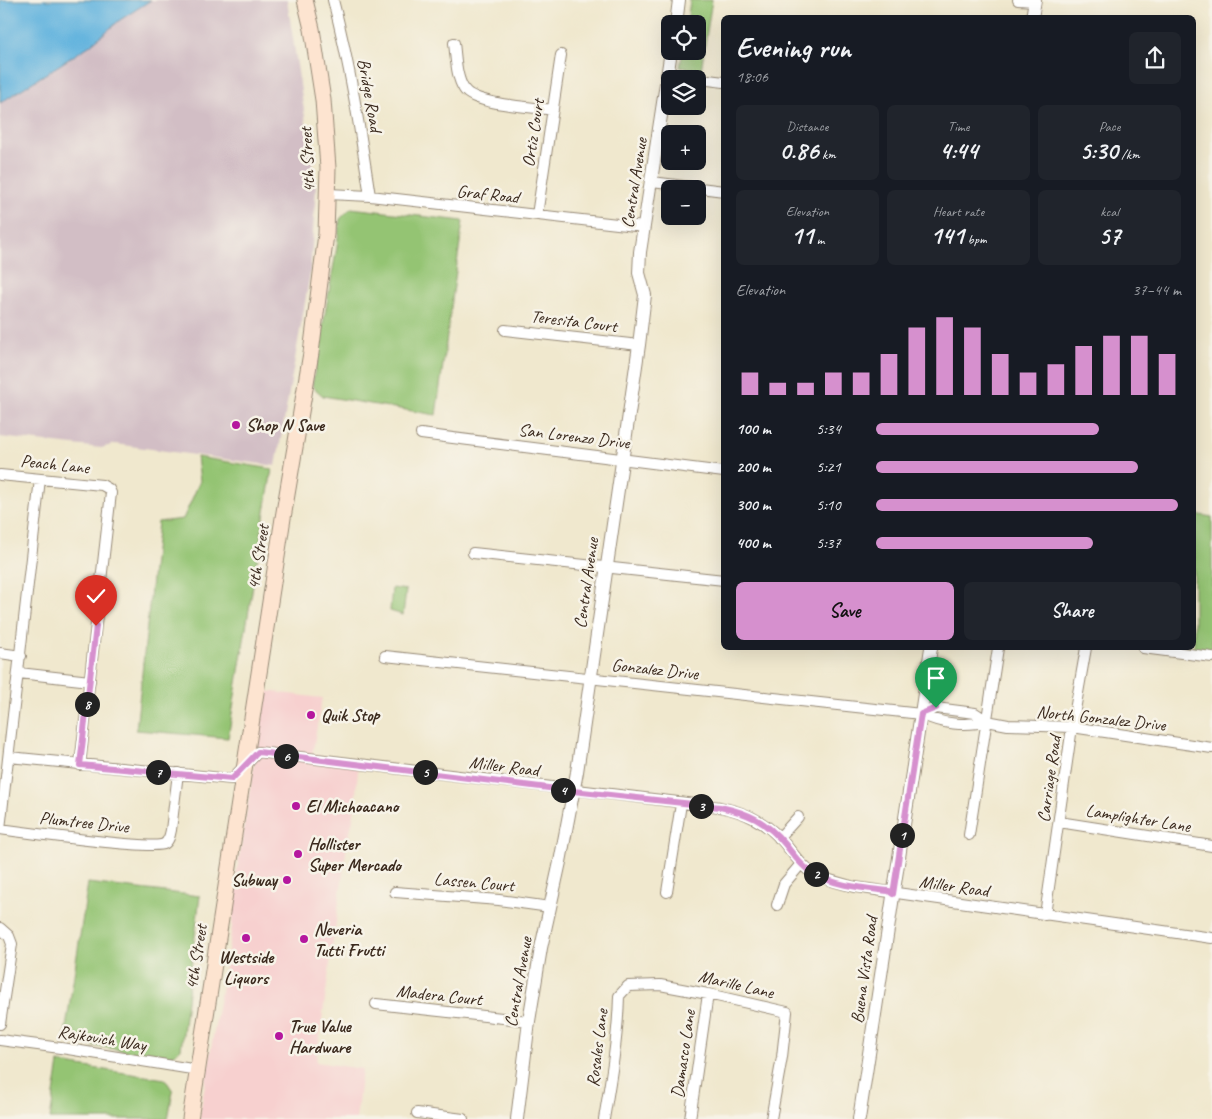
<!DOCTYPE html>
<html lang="en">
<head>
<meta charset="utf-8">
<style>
  body { margin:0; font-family:Caveat,sans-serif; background:#20242c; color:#f1f3f6; height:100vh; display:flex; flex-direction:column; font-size:19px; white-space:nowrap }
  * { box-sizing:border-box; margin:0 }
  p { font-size:16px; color:#9ea1a6 }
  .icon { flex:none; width:28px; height:28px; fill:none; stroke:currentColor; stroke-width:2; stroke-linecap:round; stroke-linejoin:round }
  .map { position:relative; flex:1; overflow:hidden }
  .drawer { position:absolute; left:721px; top:15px; width:475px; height:635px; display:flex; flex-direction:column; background:#171b24; border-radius:8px; box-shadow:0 5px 20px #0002 }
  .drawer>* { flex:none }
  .tools { position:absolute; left:661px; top:15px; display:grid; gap:10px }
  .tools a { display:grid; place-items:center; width:45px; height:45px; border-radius:8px; background:#171b24; box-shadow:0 5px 20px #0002; font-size:25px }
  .pin { position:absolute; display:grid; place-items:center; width:42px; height:42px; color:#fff; margin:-51px -21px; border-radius:50% 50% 50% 0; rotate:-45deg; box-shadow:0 0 5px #0007 }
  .pin .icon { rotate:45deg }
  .km { position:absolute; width:25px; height:25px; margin:-12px; border-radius:50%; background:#222; color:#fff; font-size:14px; line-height:25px; text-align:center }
  .round { display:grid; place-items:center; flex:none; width:52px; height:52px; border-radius:8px; background:#20242c }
  .summary { display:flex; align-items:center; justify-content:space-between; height:85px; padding:0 15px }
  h1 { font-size:28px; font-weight:600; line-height:38px }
  .figures { display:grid; grid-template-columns:repeat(3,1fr); gap:8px; height:85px; padding:5px 15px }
  .figures div { display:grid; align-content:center; border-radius:8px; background:#20242c; text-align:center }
  .figures b { font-size:25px; font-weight:600 }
  .figures small { font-size:14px; font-weight:400 }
  .figures p { font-size:14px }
  .chart { height:140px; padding:10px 15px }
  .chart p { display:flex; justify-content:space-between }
  .chart svg { width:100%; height:90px; margin-top:5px; stroke:#d690ce; stroke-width:6 }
  .cta { display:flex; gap:10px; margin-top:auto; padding:10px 15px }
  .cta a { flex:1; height:58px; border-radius:8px; background:#d690ce; color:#111; font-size:20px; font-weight:600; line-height:58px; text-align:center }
  .cta a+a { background:#20242c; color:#f1f3f6 }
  ul { padding:0 15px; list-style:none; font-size:16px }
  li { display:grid; grid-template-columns:80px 60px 1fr; align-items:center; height:38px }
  li i { height:12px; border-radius:6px; background:#d690ce }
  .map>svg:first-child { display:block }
  .built { fill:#f7d0cf }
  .industrial { fill:#d2bec5 }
  .green { fill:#94c473; stroke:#687748 }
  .water { fill:#63b4de; stroke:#4f6f7e }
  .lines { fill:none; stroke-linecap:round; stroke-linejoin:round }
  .minor-casing { stroke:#968976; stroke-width:12 }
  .tertiary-casing { stroke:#968976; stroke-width:14 }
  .secondary-casing { stroke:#968976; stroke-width:17 }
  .minor { stroke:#fff; stroke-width:10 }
  .tertiary { stroke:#fff; stroke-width:12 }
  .secondary { stroke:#fde4d0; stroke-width:15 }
  .route-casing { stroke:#fff; stroke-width:10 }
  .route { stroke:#d690ce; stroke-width:6 }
  .poi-dot { fill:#b5179e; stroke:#f7f3e8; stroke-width:2 }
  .labels { text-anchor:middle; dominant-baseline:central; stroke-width:5; stroke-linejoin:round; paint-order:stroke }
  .street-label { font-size:18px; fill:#3b2a1e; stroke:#f7f3e8 }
  .poi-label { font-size:18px; font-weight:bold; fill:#3b2a1e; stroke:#f7f3e8; text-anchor:start }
</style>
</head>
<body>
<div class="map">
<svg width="1212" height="1119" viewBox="0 0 1212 1119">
  <rect width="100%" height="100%" fill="#f7f3e8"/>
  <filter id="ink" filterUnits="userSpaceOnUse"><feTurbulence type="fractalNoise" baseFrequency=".02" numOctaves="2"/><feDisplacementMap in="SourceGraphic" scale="10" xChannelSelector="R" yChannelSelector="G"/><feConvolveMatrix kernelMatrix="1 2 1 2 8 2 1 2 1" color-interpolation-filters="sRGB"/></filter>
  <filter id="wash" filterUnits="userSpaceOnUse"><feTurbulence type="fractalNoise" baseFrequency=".0096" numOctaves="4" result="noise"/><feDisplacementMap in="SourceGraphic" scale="20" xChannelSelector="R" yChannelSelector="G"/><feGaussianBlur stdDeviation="1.12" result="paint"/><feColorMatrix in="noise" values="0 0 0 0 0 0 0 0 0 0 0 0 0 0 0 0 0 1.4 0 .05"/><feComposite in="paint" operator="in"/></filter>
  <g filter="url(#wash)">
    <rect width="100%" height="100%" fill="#f0e8ce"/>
    <!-- built -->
    <path class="built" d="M266,691L322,698L312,755L359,760L354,814L347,845L316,1062L362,1069L356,1119H199L232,927L233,895Z"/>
    <!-- industrial -->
    <path class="industrial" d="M0,0H287L316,188L310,274L276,466L115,444L101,448L0,437Z"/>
    <!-- green -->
    <path class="green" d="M690,0H712L701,70L680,67L683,51H698V24H687Z
      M351,208L463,221L436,415L323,396L312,386L337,247L340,219Z
      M197,457L272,469L228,738L136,730L158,522L183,519L200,481Z
      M1194,514L1212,517V654L1165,648H1194Z
      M392,588L406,590L403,615L390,611Z
      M88,883L200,896L181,1049L169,1058L64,1041Z
      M59,1063L165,1079L173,1091L168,1119H50Z"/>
    <!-- water -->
    <path class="water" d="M0,0H151L120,20L89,46L0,103Z"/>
  </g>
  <g filter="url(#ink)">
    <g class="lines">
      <!-- minor casing -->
      <g class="minor-casing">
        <path id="minor" d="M333,0C350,65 360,130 370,196
          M1018,0L1034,1
          M454,43C456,58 456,77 464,89C474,105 533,107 553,110
          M668,75L724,82
          M652,182L724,191
          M328,194L370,196L644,227
          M537,215L561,55
          M505,330L639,345
          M421,434L724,472
          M0,475L102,485L109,489L111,493L80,765
          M473,553L724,580
          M1143,648L1212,657
          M0,653L21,656
          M385,656L921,714C941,724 966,727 987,721L975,713L936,708L921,714
          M19,673L90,681
          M987,721L1008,725L1072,727L1212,748
          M9,757L232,779L258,752L720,807C744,812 762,820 780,838C790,849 797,861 808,870C822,879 839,883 855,887L1212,938
          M1059,822L1212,846
          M0,829L40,479
          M0,829C22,832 154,850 164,844C169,841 170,835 171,830L178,773
          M969,835L998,648
          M779,838L798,817
          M395,892L499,900L550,907
          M667,892L681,804
          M777,905L784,884L801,864
          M1045,915L1072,727L1086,648
          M0,928L9,936L12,944L0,1024
          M376,1004L529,1021
          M0,1040L68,1049L198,1070
          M417,1113L463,1119
          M604,1119C611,1078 618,1037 619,996L628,986L660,985L708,994L787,1012L782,1057L771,1119
          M690,1119L708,994"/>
      </g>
      <!-- tertiary casing -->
      <g class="tertiary-casing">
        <path id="tertiary" d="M1032,18L1035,0
          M676,24L679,0
          M517,1119L529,1021L541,948L560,862L577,772L639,345L645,295L639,273L640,252L671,51
          M859,1119L931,648"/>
      </g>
      <!-- secondary casing -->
      <g class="secondary-casing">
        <path id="secondary" d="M190,1119L283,518L311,353L326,234L328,168L323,100L312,29L305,0"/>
      </g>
      <!-- minor -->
      <use href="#minor" class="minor"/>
      <!-- tertiary -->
      <use href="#tertiary" class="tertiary"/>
      <!-- secondary -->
      <use href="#secondary" class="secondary"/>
    </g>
  </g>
  <g class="lines" filter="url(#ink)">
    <!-- route casing -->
    <g class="route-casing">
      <path id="route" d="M96,626L80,765L232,779L258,752L573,791L720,807C748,813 766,821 785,844C793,854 800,865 811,872C834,886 863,888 889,891L893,894L921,714L936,708"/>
    </g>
    <!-- route -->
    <use href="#route" class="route"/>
  </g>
  <!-- markers -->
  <g class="poi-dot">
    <circle cx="236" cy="425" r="5"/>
    <circle cx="311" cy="715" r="5"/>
    <circle cx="296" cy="806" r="5"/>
    <circle cx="298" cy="854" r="5"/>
    <circle cx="287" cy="880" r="5"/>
    <circle cx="246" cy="938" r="5"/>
    <circle cx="304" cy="939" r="5"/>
    <circle cx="279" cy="1036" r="5"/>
  </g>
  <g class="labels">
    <!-- street labels -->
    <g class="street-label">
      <text transform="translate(370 95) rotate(80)">Bridge Road</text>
      <text transform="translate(533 133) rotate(-81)">Ortiz Court</text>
      <text transform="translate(307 160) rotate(-93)">4th Street</text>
      <text transform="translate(634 183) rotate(-81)">Central Avenue</text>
      <text transform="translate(488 194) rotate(6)">Graf Road</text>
      <text transform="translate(574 321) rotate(7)">Teresita Court</text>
      <text transform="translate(574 436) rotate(7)">San Lorenzo Drive</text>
      <text transform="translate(55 464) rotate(6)">Peach Lane</text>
      <text transform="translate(258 557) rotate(-81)">4th Street</text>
      <text transform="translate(586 583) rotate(-82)">Central Avenue</text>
      <text transform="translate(655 669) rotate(6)">Gonzalez Drive</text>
      <text transform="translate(1101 718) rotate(6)">North Gonzalez Drive</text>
      <text transform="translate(504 766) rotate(7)">Miller Road</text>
      <text transform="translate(1049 779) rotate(-82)">Carriage Road</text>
      <text transform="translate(1138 818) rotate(9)">Lamplighter Lane</text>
      <text transform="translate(84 822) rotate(6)">Plumtree Drive</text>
      <text transform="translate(474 882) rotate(5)">Lassen Court</text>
      <text transform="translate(954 886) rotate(8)">Miller Road</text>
      <text transform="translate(196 957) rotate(-81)">4th Street</text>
      <text transform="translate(864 970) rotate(-82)">Buena Vista Road</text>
      <text transform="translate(518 982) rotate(-80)">Central Avenue</text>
      <text transform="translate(736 984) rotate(13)">Marille Lane</text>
      <text transform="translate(439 995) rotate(6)">Madera Court</text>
      <text transform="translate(102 1038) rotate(9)">Rajkovich Way</text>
      <text transform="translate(597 1048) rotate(-83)">Rosales Lane</text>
      <text transform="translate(683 1054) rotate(-82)">Damasco Lane</text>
    </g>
    <!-- poi labels -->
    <g class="poi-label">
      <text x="246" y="425">Shop N Save</text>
      <text x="321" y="715">Quik Stop</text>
      <text x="306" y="806">El Michoacano</text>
      <text x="308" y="844">Hollister<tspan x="308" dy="21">Super Mercado</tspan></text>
      <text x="277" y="880" text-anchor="end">Subway</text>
      <text x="314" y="929">Neveria<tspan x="314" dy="21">Tutti Frutti</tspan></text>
      <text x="246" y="957" text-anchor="middle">Westside<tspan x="246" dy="21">Liquors</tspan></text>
      <text x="289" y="1026">True Value<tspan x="289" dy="21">Hardware</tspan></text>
    </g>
  </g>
</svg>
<div class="tools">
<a><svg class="icon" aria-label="locate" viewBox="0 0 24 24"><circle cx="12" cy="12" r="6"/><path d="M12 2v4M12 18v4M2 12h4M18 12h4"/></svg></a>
<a><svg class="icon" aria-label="layers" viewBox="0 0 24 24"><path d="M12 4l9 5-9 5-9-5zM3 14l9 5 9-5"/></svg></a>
<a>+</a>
<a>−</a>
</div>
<div class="pin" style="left:936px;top:708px;background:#1e9e55"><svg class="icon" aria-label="arrive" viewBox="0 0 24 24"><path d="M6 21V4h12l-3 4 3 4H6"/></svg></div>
<div class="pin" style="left:96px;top:626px;background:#d93025"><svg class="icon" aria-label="check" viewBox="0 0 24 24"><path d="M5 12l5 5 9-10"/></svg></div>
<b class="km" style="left:902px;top:835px">1</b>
<b class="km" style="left:816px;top:874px">2</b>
<b class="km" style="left:701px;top:806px">3</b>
<b class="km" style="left:563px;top:790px">4</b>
<b class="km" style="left:425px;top:772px">5</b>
<b class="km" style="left:286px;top:756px">6</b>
<b class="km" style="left:158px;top:772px">7</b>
<b class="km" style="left:87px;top:704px">8</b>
<section class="drawer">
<div class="summary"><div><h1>Evening run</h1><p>18:06</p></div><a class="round"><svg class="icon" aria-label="share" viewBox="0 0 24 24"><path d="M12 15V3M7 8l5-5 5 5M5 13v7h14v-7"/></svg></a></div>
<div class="figures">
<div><p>Distance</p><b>0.86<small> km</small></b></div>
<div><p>Time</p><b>4:44</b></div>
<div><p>Pace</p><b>5:30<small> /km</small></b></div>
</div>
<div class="figures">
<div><p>Elevation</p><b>11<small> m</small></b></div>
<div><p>Heart rate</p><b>141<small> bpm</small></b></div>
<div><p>kcal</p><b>57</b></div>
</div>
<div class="chart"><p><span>Elevation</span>37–44 m</p>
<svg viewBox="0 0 160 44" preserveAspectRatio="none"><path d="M5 44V33M15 44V38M25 44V38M35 44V33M45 44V33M55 44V24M65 44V11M75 44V6M85 44V11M95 44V24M105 44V33M115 44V29M125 44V20M135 44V15M145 44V15M155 44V24"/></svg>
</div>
<ul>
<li><b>100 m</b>5:34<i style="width:73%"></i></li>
<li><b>200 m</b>5:21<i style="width:86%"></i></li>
<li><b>300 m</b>5:10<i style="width:99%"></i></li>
<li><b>400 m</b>5:37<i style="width:71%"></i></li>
</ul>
<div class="cta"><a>Save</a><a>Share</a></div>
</section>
</div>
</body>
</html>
